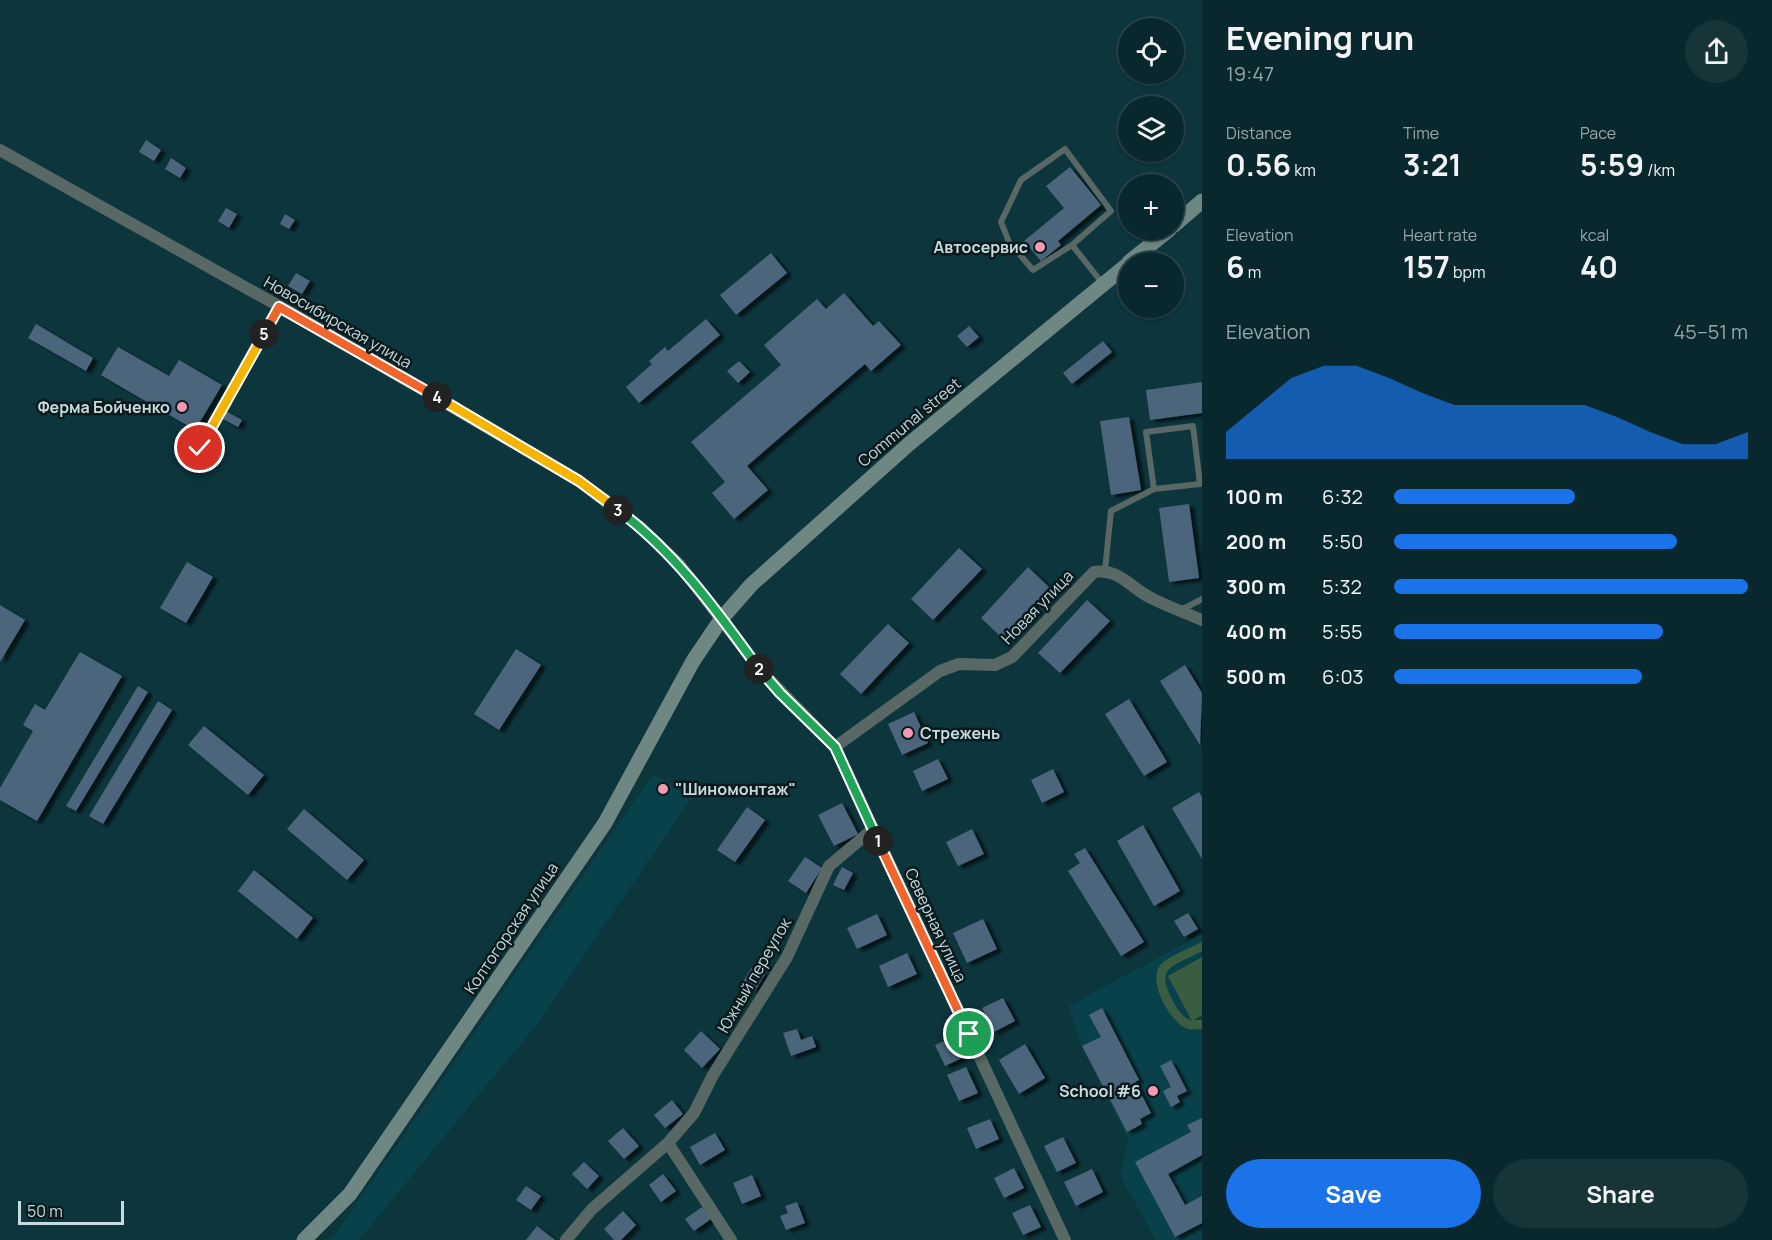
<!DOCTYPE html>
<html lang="en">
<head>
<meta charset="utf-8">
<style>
  body { margin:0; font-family:Manrope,sans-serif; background:#173439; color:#f1f3f6; height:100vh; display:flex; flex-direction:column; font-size:22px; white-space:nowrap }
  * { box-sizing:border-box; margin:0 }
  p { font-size:20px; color:#99a6aa }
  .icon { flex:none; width:33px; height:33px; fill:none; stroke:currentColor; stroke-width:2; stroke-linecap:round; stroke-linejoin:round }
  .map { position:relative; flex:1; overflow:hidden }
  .sheet { display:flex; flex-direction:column; background:#09282d; width:570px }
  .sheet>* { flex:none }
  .fabs { position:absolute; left:1118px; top:18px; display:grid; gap:12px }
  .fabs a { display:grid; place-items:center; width:66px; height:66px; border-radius:50%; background:#09282d; box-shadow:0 2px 4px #0004,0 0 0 2px #294449; font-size:30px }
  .scale { position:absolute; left:18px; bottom:15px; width:106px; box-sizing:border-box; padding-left:6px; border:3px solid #c6dbdf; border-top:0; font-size:16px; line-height:21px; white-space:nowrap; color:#c6dbdf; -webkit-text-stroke:4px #0a1a1d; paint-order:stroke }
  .pin { position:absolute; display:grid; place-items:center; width:51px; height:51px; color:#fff; margin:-26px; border:3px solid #fff; border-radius:50%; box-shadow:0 2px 6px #0007 }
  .km { position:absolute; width:30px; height:30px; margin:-15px; border-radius:50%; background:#222; color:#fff; font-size:16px; line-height:30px; text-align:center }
  .round { display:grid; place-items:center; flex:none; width:63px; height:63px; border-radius:32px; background:#173439 }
  .overview { display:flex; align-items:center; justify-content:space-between; height:102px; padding:0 24px }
  h1 { font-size:33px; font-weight:700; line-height:45px }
  .figures { display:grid; grid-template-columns:repeat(3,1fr); gap:9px; height:102px; padding:6px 24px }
  .figures div { display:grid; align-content:center }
  .figures b { font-size:30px; font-weight:700 }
  .figures small { font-size:16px; font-weight:400 }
  .figures p { font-size:16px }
  .chart { height:168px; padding:12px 24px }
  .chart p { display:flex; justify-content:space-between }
  .chart svg { width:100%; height:108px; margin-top:6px; fill:#1a73e8; opacity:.7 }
  .button { display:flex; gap:12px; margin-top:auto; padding:12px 24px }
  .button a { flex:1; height:69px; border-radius:36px; background:#1a73e8; color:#fff; font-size:24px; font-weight:700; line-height:69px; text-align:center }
  .button a+a { background:#173439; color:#f1f3f6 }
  ul { padding:0 24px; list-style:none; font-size:20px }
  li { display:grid; grid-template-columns:96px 72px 1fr; align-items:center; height:45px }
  li i { height:15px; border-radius:8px; background:#1a73e8 }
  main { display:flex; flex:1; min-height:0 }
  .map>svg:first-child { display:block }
  .built { fill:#09414a }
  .green { fill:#3a5d42 }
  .building { fill:#4c667b; filter:url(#shadow) }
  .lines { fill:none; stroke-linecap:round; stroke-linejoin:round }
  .lane { stroke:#586864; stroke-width:6 }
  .street { stroke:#586864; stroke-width:12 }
  .secondary { stroke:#6e8782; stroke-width:15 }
  .split-1-casing { stroke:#fff; stroke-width:12 }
  .split-2-casing { stroke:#fff; stroke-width:12 }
  .split-3-casing { stroke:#fff; stroke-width:12 }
  .split-4-casing { stroke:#fff; stroke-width:12 }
  .split-5-casing { stroke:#fff; stroke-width:12 }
  .split-6-casing { stroke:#fff; stroke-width:12 }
  .split-1 { stroke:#f0652b; stroke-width:8 }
  .split-2 { stroke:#22a559; stroke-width:8 }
  .split-3 { stroke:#22a559; stroke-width:8 }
  .split-4 { stroke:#f5b400; stroke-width:8 }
  .split-5 { stroke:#f0652b; stroke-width:8 }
  .split-6 { stroke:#f5b400; stroke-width:8 }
  .poi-dot { fill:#f19ab1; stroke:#0a1a1d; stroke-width:2 }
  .labels { text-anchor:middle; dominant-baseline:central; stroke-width:5; stroke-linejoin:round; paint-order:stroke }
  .poi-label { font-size:16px; font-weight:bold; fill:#c6dbdf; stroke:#0a1a1d; text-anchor:end }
  .street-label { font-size:16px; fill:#c6dbdf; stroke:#0a1a1d }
</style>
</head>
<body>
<main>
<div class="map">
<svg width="1202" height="1240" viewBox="0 0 1202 1240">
  <defs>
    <filter id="shadow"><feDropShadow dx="5" dy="3" stdDeviation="1.5" flood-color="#0009"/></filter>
  </defs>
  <rect width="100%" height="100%" fill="#0c353c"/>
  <!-- built -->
  <path class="built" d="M653,774L692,797L538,1023L359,1240H328L335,1235Z
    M1202,934V1240H1156L1120,1176L1128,1139L1080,1043L1069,1006Z"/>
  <!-- green -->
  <path class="green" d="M1202,942V951C1173,967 1154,966 1173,1001C1178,1010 1182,1017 1192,1021L1168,976L1202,957V1015L1194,1020H1202V1029C1198,1029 1192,1030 1188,1029C1170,1024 1146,979 1161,964C1171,955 1190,948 1202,942Z"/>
  <!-- building -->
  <path class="building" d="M146,140L161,150L154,161L139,152Z
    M171,158L186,168L180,178L165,169Z
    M1070,167L1101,205L1058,241L1061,245L1041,261L1024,241L1064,208L1046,186Z
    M226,208L237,214L229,228L218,221Z
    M285,214L295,220L289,229L280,224Z
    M771,253L787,273L736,315L720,295Z
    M296,273L310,281L302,294L288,286Z
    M844,293L873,326L879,321L901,345L871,371L865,364L747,466L768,490L734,519L712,493L725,482L691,442L781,365L764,345L817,299L826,309Z
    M706,319L720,335L639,403L626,387L652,364L649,361L665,347L668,351Z
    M36,324L93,358L86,371L28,338Z
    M969,326L979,337L967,347L957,336Z
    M1103,341L1112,352L1072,384L1063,373Z
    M118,347L169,376L179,360L222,385L195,430L101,375Z
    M739,361L750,372L738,383L727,371Z
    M1202,382V413L1150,420L1146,390Z
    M227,412L242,420L238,427L223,419Z
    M1129,417L1141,490L1111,495L1100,421Z
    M188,449L198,455L191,466L181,460Z
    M1189,504L1199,578L1169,582L1159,508Z
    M959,548L982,569L933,620L911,599Z
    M187,562L213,577L186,623L160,608Z
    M1028,567L1050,588L1002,638L981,618Z
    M1087,600L1110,621L1060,673L1038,653Z
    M0,605L25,620L0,662Z
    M888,624L909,643L861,694L840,674Z
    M516,649L541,665L499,730L474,714Z
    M80,652L122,676L37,821L0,800V788L33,731L23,725L35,704L45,710Z
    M1185,665L1202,693L1200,745L1160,681Z
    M138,686L148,692L76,811L66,806Z
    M1129,699L1167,762L1144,776L1105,714Z
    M158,701L172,710L103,824L89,816Z
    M914,712L928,743L902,755L888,724Z
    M204,726L264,775L248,795L188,745Z
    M938,759L948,779L922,791L913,771Z
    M1053,769L1064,792L1042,803L1031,780Z
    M1199,792L1202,797V859L1172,808Z
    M842,803L858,834L834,846L818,815Z
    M747,807L765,820L735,862L717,850Z
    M304,809L364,860L347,880L287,829Z
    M1143,825L1180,891L1154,906L1117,841Z
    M972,829L984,854L958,866L946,842Z
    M1085,848L1144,942L1121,956L1068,871L1080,863L1074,854Z
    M805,857L822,868L806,893L788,881Z
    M842,867L853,873L844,890L833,885Z
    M254,870L313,918L297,939L238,891Z
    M1188,913L1198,929L1184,937L1174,921Z
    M877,914L887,935L857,949L847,928Z
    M983,919L997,949L967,963L953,933Z
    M907,953L917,974L888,987L879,966Z
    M752,967L765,974L755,991L742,984Z
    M1003,998L1015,1021L994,1032L982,1008Z
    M1102,1008L1139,1080L1135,1082L1151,1113L1140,1119L1142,1124L1127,1132L1082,1046L1101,1037L1089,1015Z
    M797,1029L801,1040L812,1036L816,1047L791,1056L783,1033Z
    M701,1031L720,1049L702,1068L684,1050Z
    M952,1037L962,1058L945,1066L935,1045Z
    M1025,1044L1045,1078L1019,1094L999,1060Z
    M1171,1060L1187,1091L1177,1096L1180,1102L1171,1107L1163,1091L1171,1087L1160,1066Z
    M966,1067L978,1093L959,1101L947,1075Z
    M672,1100L683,1114L665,1128L654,1115Z
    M1202,1118V1155L1168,1174L1185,1205L1202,1196V1223L1175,1237L1135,1162L1191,1132L1187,1125Z
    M990,1119L999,1139L976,1149L967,1128Z
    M623,1128L639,1146L624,1159L608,1141Z
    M715,1133L725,1150L700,1165L690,1147Z
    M1063,1137L1076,1163L1057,1172L1044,1146Z
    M584,1162L599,1176L587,1189L572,1174Z
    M1014,1168L1024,1188L1004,1198L994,1178Z
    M1092,1169L1103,1192L1076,1206L1064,1182Z
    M663,1174L676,1191L661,1202L649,1185Z
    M752,1175L761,1196L742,1204L733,1183Z
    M526,1186L541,1196L531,1210L516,1200Z
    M797,1202L805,1223L786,1230L780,1216L788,1213L785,1206Z
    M1030,1205L1041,1227L1023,1235L1012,1213Z
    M702,1207L711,1219L694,1231L685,1219Z
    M623,1211L636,1225L621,1240H614L604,1229Z
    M537,1226L555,1240H526Z"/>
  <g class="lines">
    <!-- lane -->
    <path class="lane" d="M1072,245L1033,270L1009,242L1001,222L1021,180L1065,149L1111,211L1072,245L1103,284
      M200,448L279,307
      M1105,570L1111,511L1154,489L1146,432L1193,426L1200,484L1154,489
      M1181,610L1202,599"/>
    <!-- street -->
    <path class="street" d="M0,150L293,314L579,481L639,526L679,564L761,671L835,747L1065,1240
      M835,747L940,671L959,664L995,665L1012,657L1094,572C1120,568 1131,589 1153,599C1169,607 1186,613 1202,620
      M668,1143L731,1240
      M566,1240L592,1209L668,1143L694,1113L713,1075L787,957L829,866L873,829"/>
    <!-- secondary -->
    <path class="secondary" d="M1173,226L1202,201
      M1129,262L1169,230
      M304,1240L350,1194L605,823L693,661L722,618L752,584L909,444L1128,264"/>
  </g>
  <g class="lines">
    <!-- split-1 casing -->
    <g class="split-1-casing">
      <path id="split-1" d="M878,841L969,1034"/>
    </g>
    <!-- split-2 casing -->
    <g class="split-2-casing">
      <path id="split-2" d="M759,669L780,693L835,747L878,841"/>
    </g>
    <!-- split-3 casing -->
    <g class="split-3-casing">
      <path id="split-3" d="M618,510C676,553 717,611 759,669"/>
    </g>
    <!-- split-4 casing -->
    <g class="split-4-casing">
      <path id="split-4" d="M437,397L579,481L618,510"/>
    </g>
    <!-- split-5 casing -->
    <g class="split-5-casing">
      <path id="split-5" d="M264,334L279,307L437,397"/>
    </g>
    <!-- split-6 casing -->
    <g class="split-6-casing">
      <path id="split-6" d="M200,448L264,334"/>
    </g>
    <!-- split-1 -->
    <use href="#split-1" class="split-1"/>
    <!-- split-2 -->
    <use href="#split-2" class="split-2"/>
    <!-- split-3 -->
    <use href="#split-3" class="split-3"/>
    <!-- split-4 -->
    <use href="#split-4" class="split-4"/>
    <!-- split-5 -->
    <use href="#split-5" class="split-5"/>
    <!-- split-6 -->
    <use href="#split-6" class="split-6"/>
  </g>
  <!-- markers -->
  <g class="poi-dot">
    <circle cx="1040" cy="247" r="6"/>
    <circle cx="182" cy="407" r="6"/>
    <circle cx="908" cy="733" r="6"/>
    <circle cx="663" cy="789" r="6"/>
    <circle cx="1153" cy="1091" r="6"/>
  </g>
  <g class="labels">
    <!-- poi labels -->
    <g class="poi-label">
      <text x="1028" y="247">Автосервис</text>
      <text x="170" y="407">Ферма Бойченко</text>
      <text x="920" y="733" text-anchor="start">Стрежень</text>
      <text x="675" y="789" text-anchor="start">"Шиномонтаж"</text>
      <text x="1141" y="1091">School #6</text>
    </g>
    <!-- street labels -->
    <g class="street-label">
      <text transform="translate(338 322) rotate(30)">Новосибирская улица</text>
      <text transform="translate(909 422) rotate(-40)">Communal street</text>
      <text transform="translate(1037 607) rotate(-46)">Новая улица</text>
      <text transform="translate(936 925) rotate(65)">Северная улица</text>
      <text transform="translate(511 928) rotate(-56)">Колтогорская улица</text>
      <text transform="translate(754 975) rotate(-60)">Южный переулок</text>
    </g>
  </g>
</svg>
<div class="fabs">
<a><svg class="icon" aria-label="locate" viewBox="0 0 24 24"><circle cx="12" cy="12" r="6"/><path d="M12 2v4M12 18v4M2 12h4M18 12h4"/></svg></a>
<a><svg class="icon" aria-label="layers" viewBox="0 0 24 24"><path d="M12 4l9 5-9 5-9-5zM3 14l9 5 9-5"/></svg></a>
<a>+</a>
<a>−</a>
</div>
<div class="scale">50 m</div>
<div class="pin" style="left:969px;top:1034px;background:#1e9e55"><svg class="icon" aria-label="arrive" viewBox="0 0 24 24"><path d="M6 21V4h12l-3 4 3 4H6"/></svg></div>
<div class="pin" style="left:200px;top:448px;background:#d93025"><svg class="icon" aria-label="check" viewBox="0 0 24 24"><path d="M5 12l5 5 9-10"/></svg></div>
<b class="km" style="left:878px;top:841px">1</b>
<b class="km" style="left:759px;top:669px">2</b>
<b class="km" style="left:618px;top:510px">3</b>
<b class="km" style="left:437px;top:397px">4</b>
<b class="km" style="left:264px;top:334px">5</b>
</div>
<section class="sheet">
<div class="overview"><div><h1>Evening run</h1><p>19:47</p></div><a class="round"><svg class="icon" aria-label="share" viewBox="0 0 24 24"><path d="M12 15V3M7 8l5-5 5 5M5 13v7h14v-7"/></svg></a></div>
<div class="figures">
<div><p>Distance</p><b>0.56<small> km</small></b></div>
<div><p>Time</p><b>3:21</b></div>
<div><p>Pace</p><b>5:59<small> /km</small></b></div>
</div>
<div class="figures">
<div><p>Elevation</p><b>6<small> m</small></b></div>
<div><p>Heart rate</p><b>157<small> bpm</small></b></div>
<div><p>kcal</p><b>40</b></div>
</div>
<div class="chart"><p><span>Elevation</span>45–51 m</p>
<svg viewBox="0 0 160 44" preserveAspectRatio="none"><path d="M0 44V33L10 22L20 11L30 6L40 6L50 11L60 17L70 22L80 22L90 22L100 22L110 22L120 27L130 33L140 38L150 38L160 33V44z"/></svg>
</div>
<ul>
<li><b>100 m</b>6:32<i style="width:51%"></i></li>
<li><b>200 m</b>5:50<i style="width:80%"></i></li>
<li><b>300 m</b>5:32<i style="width:100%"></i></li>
<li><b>400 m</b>5:55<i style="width:76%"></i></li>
<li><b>500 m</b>6:03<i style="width:70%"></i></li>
</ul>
<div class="button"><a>Save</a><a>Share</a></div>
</section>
</main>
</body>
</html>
